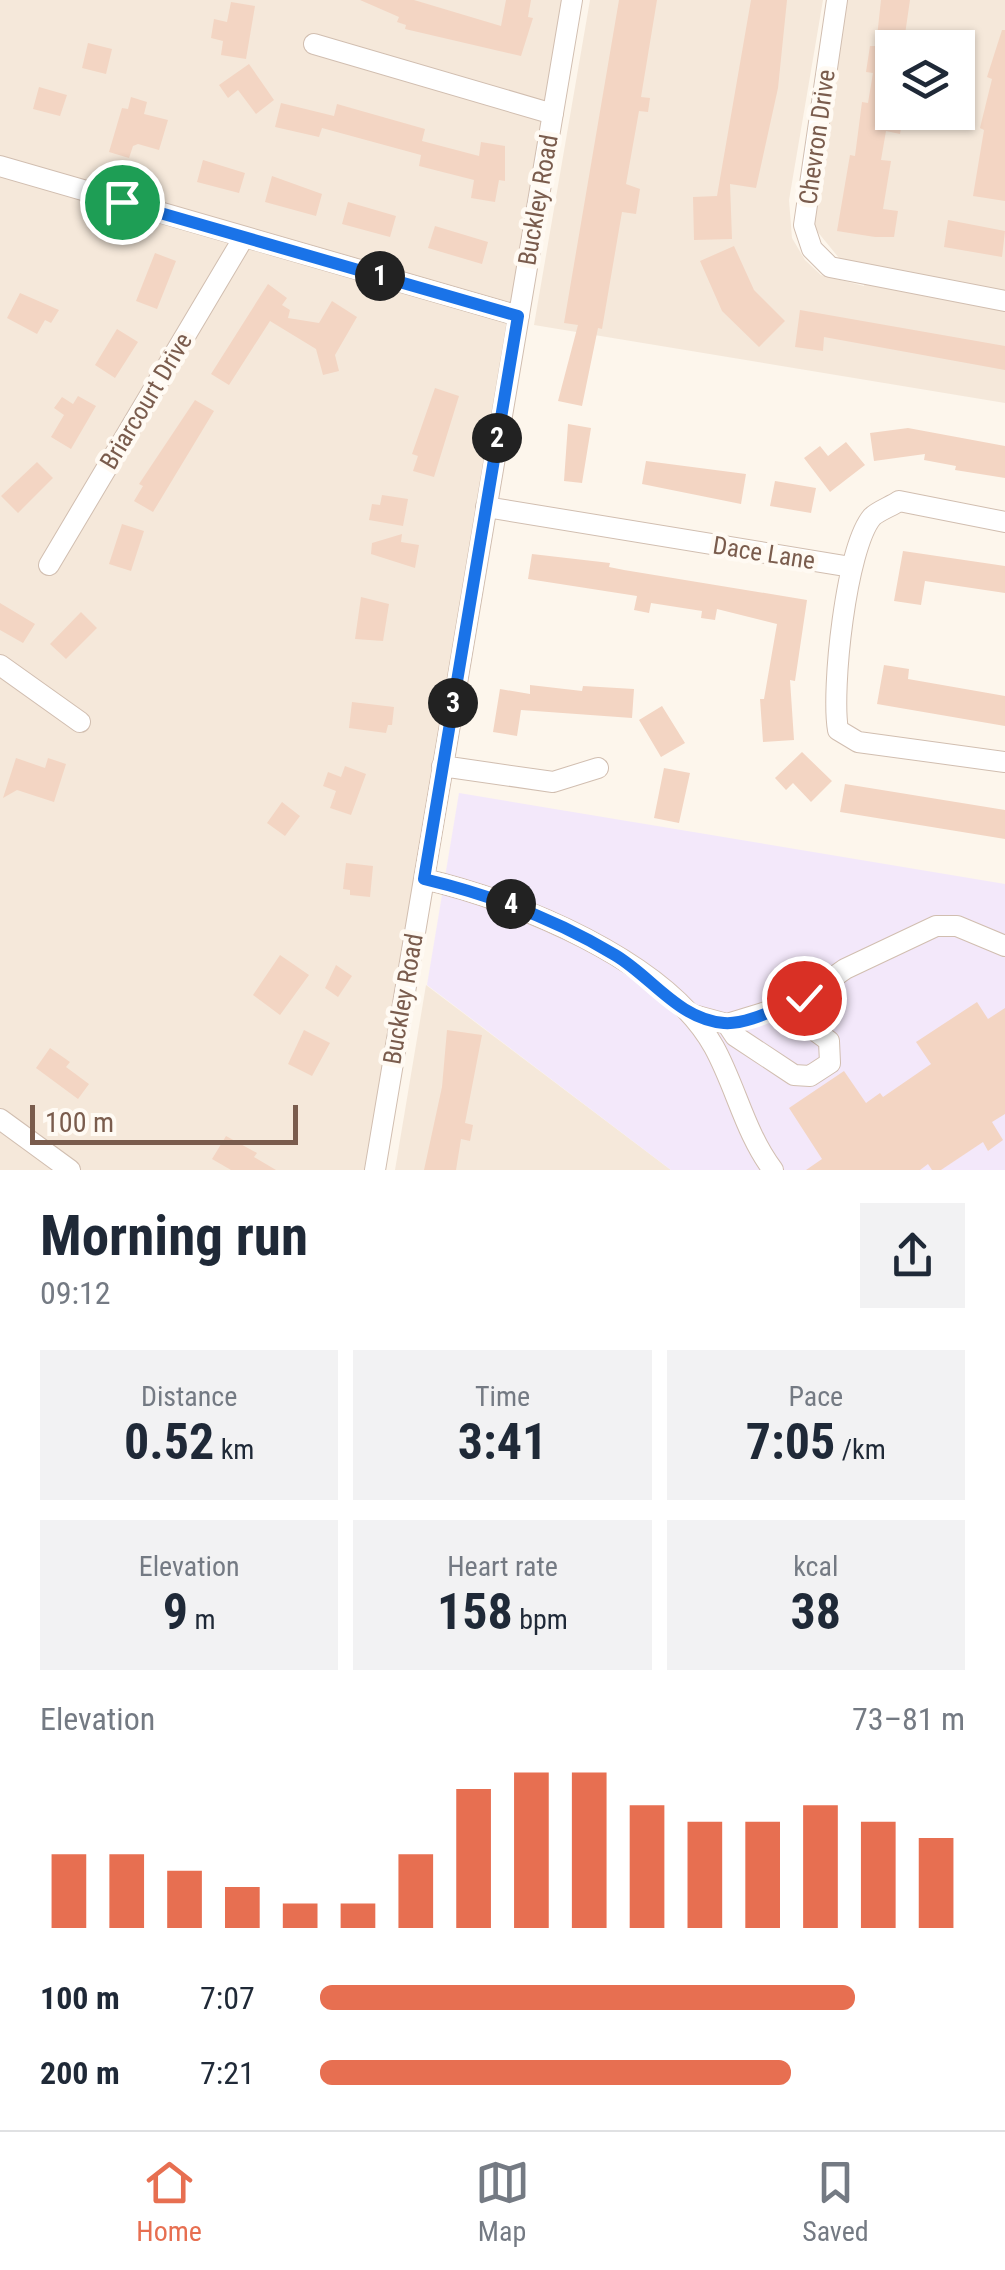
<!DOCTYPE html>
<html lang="en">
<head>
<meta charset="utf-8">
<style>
  body { margin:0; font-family:"Roboto Condensed",sans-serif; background:#f2f2f3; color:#1f2937; height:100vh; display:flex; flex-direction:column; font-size:38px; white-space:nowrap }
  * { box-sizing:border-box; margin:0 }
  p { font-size:32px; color:#747a83 }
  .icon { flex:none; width:55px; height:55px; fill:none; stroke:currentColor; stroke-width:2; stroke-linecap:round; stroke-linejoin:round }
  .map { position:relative; height:1170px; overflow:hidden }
  .details { display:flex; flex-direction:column; background:#fff; flex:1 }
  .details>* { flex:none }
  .fabs { position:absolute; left:875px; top:30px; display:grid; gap:20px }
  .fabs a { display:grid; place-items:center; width:100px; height:100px; border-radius:0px; background:#fff; box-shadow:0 2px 8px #0004; font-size:50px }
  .scale { position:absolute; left:30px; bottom:25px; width:268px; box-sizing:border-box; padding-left:10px; border:5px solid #7a5c4d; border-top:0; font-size:28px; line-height:35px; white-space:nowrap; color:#7a5c4d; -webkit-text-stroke:8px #fffaf3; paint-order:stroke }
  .pin { position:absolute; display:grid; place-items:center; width:85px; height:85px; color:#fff; margin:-42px; border:5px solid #fff; border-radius:50%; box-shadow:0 2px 10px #0007 }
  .km { position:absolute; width:50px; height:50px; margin:-25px; border-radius:50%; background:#222; color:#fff; font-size:28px; line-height:50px; text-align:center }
  .round { display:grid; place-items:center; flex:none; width:105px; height:105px; border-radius:0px; background:#f2f2f3 }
  .overview { display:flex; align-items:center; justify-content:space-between; height:170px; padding:0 40px }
  h1 { font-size:55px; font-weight:700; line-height:75px }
  .metrics { display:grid; grid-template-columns:repeat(3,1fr); gap:15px; height:170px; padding:10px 40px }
  .metrics div { display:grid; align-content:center; border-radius:0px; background:#f2f2f3; text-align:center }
  .metrics b { font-size:50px; font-weight:700 }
  .metrics small { font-size:28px; font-weight:400 }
  .metrics p { font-size:28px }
  .chart { height:280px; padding:20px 40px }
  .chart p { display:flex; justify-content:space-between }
  .chart svg { width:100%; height:180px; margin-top:10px; stroke:#e76f51; stroke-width:6 }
  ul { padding:0 40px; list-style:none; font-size:32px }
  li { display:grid; grid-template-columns:160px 120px 1fr; align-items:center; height:75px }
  li i { height:25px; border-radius:12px; background:#e76f51 }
  .menu { display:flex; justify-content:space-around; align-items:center; height:140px; border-top:2px solid #e0e1e3; background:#fff; font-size:28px; color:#747a83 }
  .menu a { display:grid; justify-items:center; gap:5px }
  .menu .active { color:#e76f51 }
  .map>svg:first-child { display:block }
  .residential { fill:#f5e8da; fill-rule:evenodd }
  .education { fill:#f3e8fa }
  .building { fill:#f3d5c3 }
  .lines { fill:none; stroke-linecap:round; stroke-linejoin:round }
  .minor-casing { stroke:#d1beb0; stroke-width:22 }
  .minor { stroke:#fff; stroke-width:20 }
  .route-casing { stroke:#fff; stroke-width:20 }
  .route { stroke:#1a73e8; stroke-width:12 }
  .labels { text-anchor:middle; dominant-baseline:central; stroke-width:9; stroke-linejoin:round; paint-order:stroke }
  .street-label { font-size:25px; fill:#7a5c4d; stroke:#fffaf3 }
</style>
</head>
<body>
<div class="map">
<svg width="1005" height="1170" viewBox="0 0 1005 1170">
  <rect width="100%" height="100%" fill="#fdf6ec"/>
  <!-- residential -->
  <path class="residential" d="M0,0H562L366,1170H0Z
    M590,0H823L789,200L792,238L805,260L821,275L864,286L868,267L839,258L812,225L845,0H1005V403L534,325ZM892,48H958V112H892Z
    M426,985L671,1170H395Z"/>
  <!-- education -->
  <path class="education" d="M459,793L1005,884V1170H671L427,985Z"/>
  <!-- building -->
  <path class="building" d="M360,0H414L501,26L506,0H531L528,17L533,18L521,56L405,29L406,25L397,22L399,17Z
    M619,0H657L641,97L650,98L648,112L639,111L626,184L640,189L636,214L622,212L602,329L598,328L582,406L558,401L578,325L564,323Z
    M751,0H787L778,88L756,188L730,184L732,239L694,240L693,197L717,196Z
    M881,0H910L903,48H892V112H904L900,134L886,131L881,160L891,161L883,209L898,211L894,237H875L837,231L850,155L855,156L862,102L868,103L873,73L866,72L870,46H876Z
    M231,2L255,6L246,59L221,55L223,41L211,38L214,19L227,22Z
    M1002,30H1005V201L973,196L984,130L980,128L992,79L987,77Z
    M88,43L112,49L106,74L82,68Z
    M249,64L274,100L256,114L238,90L228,98L219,85Z
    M39,87L67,95L60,116L33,109Z
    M131,97L147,102L144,114L168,120L159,150L138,144L133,146L129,158L109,152L122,108L128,109Z
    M281,103L334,116L337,104L425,129L422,141L479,156L481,142L505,146V181L499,180L495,202L471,198L474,180L419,166L421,155L322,128L319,137L275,127Z
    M203,160L245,173L239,193L197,182Z
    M272,176L322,194L316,216L265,202Z
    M348,202L396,216L390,237L342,224Z
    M948,220L1005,231L1002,257L944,247Z
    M435,226L488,242L482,264L428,248Z
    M734,246L754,290L785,321L759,347L722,311L700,261Z
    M155,253L176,261L157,309L136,301Z
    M268,284L287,298L282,305L290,310L288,318L319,323L332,301L357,317L335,355L339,371L323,375L316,349L270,321L229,385L211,374Z
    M20,293L59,310L51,323L45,320L37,334L7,318Z
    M800,310L1005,346V370L824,337L823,351L795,347Z
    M117,329L138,342L115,378L95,365Z
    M435,388L459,396L434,477L413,471L418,456L412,454Z
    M78,396L96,406L71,449L51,437L64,415L54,408L62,397L73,404Z
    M195,400L214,411L153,512L134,501L143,486L139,484Z
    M568,424L591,428L582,483L564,481Z
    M908,428L1005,446V478L955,470L956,466L924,460L925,454L874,461L870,433Z
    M846,442L865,465L830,492L804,458L820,446L828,456Z
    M646,461L746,474L741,504L642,484Z
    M37,462L53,478L18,513L1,496Z
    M775,481L816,488L811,513L770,506Z
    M382,495L408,499L403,526L369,520L372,504L380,505Z
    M122,524L144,531L131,571L109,564Z
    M402,534L401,542L419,545L415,568L371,554L372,543Z
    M903,551L1005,566V593L925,581L921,605L894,601Z
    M532,554L610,563L609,567L624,570L807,600L795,681L790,680L794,740L763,742L760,699H764L777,624L717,609L715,620L701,618L702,611L651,603L649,613L634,610L637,596L528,579Z
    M361,597L389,604L383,641L355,639Z
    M0,603L35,624L23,643L0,630Z
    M81,612L97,628L66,659L50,644Z
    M884,665L909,669L908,679L1005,696V726L877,704Z
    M530,685L582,691L583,686L634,689L632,718L521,710L517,736L493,732L500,689L530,694Z
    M352,702L394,707L392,725H388L386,733L349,728Z
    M662,706L685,743L661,757L639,720Z
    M802,752L832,781L811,802L793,783L786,790L775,778Z
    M16,758L45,768L48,758L66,764L54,802L17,790L3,798Z
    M345,766L366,774L351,815L330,808L336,791L323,786L328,772L341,777Z
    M664,768L690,773L679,823L654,818Z
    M845,784L1005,810V839L840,812Z
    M282,802L300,816L285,836L267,823Z
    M346,863L373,866L370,897L350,895V890L343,889Z
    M280,955L309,975L280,1015L253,995Z
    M336,965L352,976L338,997L325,988Z
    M977,1002L988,1019L1005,1008V1114L992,1122L1003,1140L988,1151L983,1142L941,1170H932L928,1164L920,1170H806L822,1159L789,1108L844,1071L866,1103L880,1093L883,1097L931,1064L916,1042Z
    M304,1030L330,1043L312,1076L288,1064Z
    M447,1030L482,1035L465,1123L473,1125L470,1141L461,1139L456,1170H424L442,1087Z
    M50,1048L70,1062L66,1067L89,1084L78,1099L36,1068Z
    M226,1136L257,1153L254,1157L276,1170H231L212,1159Z"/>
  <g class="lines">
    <!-- minor casing -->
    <g class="minor-casing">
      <path id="minor" d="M837,0L804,225L812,249L830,267L1005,301
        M314,44L553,114
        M0,166L519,316
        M486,507L851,567
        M1005,522L899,501C892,506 878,511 872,517C846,548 831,690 838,730L858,742L1005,762
        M49,565L244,237
        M0,665L80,722
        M442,766L553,782L598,768
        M424,879C515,900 666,960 714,1047C736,1087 745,1133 773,1170
        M690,1014L727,1024L763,1013L804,998L845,969L936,926H957L1005,946
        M727,1024L735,1036L794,1075L810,1076L830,1063L829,1041L799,1019L772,1010
        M0,1119L70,1170
        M375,1170L572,0"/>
    </g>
    <!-- minor -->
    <use href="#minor" class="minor"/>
  </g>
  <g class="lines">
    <!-- route casing -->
    <g class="route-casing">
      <path id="route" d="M122,202L518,316L424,879C491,895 555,919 615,955C652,977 678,1019 724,1023C748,1025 781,1006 804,998"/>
    </g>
    <!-- route -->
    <use href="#route" class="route"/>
  </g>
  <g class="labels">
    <!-- street labels -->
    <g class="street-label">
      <text transform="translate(817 137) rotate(-82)">Chevron Drive</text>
      <text transform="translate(538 200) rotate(-80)">Buckley Road</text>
      <text transform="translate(146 401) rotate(-59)">Briarcourt Drive</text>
      <text transform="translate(764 553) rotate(9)">Dace Lane</text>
      <text transform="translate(403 999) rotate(-80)">Buckley Road</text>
    </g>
  </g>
</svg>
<div class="fabs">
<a><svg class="icon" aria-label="layers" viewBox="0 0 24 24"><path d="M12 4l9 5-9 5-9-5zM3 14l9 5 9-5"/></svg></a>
</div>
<div class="scale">100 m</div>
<div class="pin" style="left:122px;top:202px;background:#1e9e55"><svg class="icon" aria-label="arrive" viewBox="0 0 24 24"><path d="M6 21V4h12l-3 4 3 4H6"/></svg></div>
<div class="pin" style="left:804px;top:998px;background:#d93025"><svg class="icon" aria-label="check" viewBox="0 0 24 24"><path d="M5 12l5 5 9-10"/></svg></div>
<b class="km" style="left:380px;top:276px">1</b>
<b class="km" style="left:497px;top:438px">2</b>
<b class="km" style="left:453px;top:703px">3</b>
<b class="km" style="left:511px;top:904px">4</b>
</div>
<section class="details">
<div class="overview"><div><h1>Morning run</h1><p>09:12</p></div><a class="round"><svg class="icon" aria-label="share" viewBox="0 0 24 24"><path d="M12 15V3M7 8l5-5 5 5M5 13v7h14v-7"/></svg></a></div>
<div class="metrics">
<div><p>Distance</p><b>0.52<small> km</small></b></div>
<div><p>Time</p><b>3:41</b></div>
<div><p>Pace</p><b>7:05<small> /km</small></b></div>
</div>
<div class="metrics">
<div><p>Elevation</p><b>9<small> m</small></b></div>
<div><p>Heart rate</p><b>158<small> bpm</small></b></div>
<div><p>kcal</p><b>38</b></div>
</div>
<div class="chart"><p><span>Elevation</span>73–81 m</p>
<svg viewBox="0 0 160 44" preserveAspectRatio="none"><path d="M5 44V26M15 44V26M25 44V30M35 44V34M45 44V38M55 44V38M65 44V26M75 44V10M85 44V6M95 44V6M105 44V14M115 44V18M125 44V18M135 44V14M145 44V18M155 44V22"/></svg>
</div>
<ul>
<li><b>100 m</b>7:07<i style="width:83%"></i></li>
<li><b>200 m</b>7:21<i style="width:73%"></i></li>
</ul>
</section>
<nav class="menu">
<a class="active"><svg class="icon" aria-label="home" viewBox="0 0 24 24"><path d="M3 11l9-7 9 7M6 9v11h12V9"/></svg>Home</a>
<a><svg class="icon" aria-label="map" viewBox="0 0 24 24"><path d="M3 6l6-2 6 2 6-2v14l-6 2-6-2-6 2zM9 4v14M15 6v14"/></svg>Map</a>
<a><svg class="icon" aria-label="saved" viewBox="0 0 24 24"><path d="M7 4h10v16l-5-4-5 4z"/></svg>Saved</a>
</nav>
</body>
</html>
